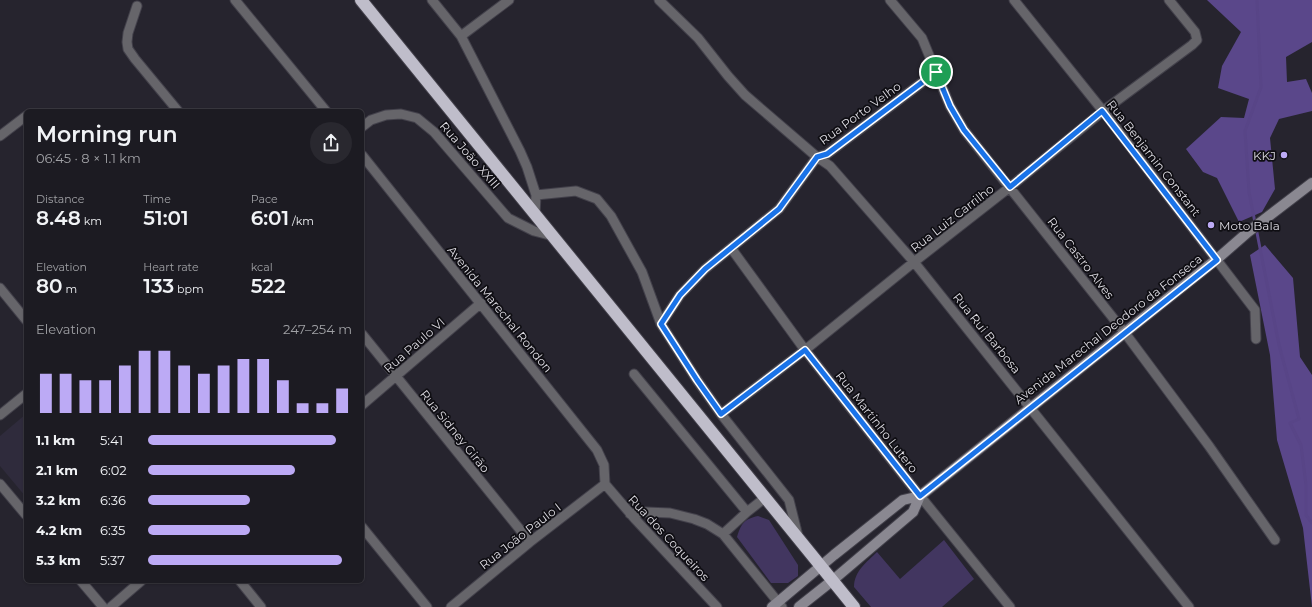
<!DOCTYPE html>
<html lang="en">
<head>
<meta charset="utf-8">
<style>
  body { margin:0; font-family:Montserrat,sans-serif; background:#29282f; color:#f1f3f6; height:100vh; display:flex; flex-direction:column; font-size:15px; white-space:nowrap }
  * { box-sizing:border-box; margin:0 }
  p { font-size:13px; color:#a0a1a5 }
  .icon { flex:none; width:22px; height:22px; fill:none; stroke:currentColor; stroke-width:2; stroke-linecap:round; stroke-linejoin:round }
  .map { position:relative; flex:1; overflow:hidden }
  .details { position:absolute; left:24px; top:109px; width:340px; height:474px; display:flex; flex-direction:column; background:#1c1b22; border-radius:6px; box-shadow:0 1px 3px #0004,0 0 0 1px #3a3940 }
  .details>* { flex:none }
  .pin { position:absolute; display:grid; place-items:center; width:34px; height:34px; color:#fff; margin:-17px; border:2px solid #fff; border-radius:50%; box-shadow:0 1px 4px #0007 }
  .round { display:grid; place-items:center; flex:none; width:42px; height:42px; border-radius:21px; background:#29282f }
  .summary { display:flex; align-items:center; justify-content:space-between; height:68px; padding:0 12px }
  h1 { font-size:22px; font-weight:600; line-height:30px }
  .figures { display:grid; grid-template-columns:repeat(3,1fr); gap:6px; height:68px; padding:4px 12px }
  .figures div { display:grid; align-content:center }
  .figures b { font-size:20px; font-weight:600 }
  .figures small { font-size:11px; font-weight:400 }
  .figures p { font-size:11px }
  .chart { height:112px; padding:8px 12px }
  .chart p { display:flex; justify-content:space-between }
  .chart svg { width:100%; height:72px; margin-top:4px; stroke:#bcaaf5; stroke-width:6 }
  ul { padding:0 12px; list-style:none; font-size:13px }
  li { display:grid; grid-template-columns:64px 48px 1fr; align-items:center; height:30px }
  li i { height:10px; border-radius:5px; background:#bcaaf5 }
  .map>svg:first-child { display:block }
  .built { fill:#2f2b3c }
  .green { fill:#423660 }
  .forest { fill:#5a478a }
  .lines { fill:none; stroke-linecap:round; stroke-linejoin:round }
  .stream { stroke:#584587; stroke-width:3 }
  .street-casing { stroke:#43414b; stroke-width:11 }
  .secondary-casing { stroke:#43414b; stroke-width:12 }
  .highway-casing { stroke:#43414b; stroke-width:14 }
  .street { stroke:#66656a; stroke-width:9 }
  .secondary { stroke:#8a8891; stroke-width:10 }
  .highway { stroke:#bfbdca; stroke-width:12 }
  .route-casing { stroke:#fff; stroke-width:8 }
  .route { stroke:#1a73e8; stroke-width:5 }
  .poi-dot { fill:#bcaaf5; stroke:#0f0e13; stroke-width:1.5 }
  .labels { text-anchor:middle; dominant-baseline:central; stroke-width:3.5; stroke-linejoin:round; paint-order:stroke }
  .street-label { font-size:12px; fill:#dedce3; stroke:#0f0e13 }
  .poi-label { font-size:12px; fill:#dedce3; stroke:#0f0e13; text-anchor:end }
</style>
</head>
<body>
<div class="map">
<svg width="1312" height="607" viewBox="0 0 1312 607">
  <rect width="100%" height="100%" fill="#26242e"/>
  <!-- built -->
  <path class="built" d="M26,414V497L0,466V436Z"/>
  <!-- green -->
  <path class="green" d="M758,516L769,520L798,565V576L788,583H771L737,537C741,524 744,519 758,516Z
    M944,540L974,579L942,607H871L854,587C854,571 867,562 877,552L900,579Z"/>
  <!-- forest -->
  <path class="forest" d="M1207,0H1312V42L1286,57L1287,82L1306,79L1312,93V111L1279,119L1270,138L1275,189L1262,212L1239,222L1217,178L1203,172L1186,149L1221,117L1244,118L1249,99L1218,88L1222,66L1241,32Z
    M1265,245L1293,278L1300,357L1312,375V607L1303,528L1277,440L1270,355L1250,255Z"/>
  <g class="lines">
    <!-- stream -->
    <path class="stream" d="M1257,0L1261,87L1245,131L1249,192L1279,345L1299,419L1290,423L1301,445L1306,485V515L1312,523"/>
    <!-- street casing -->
    <g class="street-casing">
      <path id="street" d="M235,0L326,111
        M432,0L461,36L520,151L527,167L536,195L535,215
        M659,0L698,38L728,76L745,95L817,157L830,166L914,262L1189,607
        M890,0L922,38L950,106L964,130L1125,333L1209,446L1275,540
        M1014,0L1103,111L1255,310L1256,339
        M137,6L128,33L127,42L128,49L135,59L178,111
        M461,36L509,0
        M362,127L371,120L386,115L401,114L417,118L434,132L508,218L534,231L553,236
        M0,136L26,116
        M362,155L597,450L604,465L605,484
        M817,157L827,154L936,72
        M536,195L576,191L597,199L611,216L642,272L661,324L697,380L721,414L789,500L798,536
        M731,248L805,350L908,481L1010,607
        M0,288L26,320
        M661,324L680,295L705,269L779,209L817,157
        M362,334L530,542
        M634,374L747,512
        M362,405L481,303
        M721,414L805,350L914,262L1010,187L1103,111L1192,45L1197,40L1195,32L1169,0
        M0,415L26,394
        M0,484L26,515
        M605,484L635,519L717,607
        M630,514L646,512L670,513L694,519L707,524L723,534L782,607
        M362,527L427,607
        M723,534L747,512L766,497
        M81,581L103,607
        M240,581L261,607
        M111,607L141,581
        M451,607L530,542L605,484"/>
    </g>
    <!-- secondary casing -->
    <g class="secondary-casing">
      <path id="secondary" d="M772,607L834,555L903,500L920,496L1217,259L1248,232L1312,183
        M799,607L833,580L913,512L920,496"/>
    </g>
    <!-- highway casing -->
    <g class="highway-casing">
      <path id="highway" d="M361,0L854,607"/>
    </g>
    <!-- street -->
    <use href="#street" class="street"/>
    <!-- secondary -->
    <use href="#secondary" class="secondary"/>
    <!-- highway -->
    <use href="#highway" class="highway"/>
  </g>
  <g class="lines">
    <!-- route casing -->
    <g class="route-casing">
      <path id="route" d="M936,72L950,106L964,130L1010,187L1102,111L1217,260L920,496L805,350L721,414L697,380L661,324L680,295L705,269L779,209L817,157L827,154Z"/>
    </g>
    <!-- route -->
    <use href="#route" class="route"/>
  </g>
  <!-- markers -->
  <g class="poi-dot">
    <circle cx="1284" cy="155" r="4"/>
    <circle cx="1211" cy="225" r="4"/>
  </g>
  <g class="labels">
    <!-- street labels -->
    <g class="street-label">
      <text transform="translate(860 113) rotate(-36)">Rua Porto Velho</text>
      <text transform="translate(470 155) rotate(49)">Rua João XXIII</text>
      <text transform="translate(1154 158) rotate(52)">Rua Benjamin Constant</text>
      <text transform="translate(952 218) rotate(-38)">Rua Luiz Carrilho</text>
      <text transform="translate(1081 258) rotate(52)">Rua Castro Alves</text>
      <text transform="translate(500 309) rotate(51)">Avenida Marechal Rondon</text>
      <text transform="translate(1108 329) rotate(-38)">Avenida Marechal Deodoro da Fonseca</text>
      <text transform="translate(987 333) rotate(51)">Rua Rui Barbosa</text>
      <text transform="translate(414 345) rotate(-41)">Rua Paulo VI</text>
      <text transform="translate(877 422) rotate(52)">Rua Martinho Lutero</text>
      <text transform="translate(455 431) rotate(51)">Rua Sidney Girão</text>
      <text transform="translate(520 536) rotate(-38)">Rua João Paulo I</text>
      <text transform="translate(669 538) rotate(47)">Rua dos Coqueiros</text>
    </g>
    <!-- poi labels -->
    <g class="poi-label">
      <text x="1276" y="155">KKJ</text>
      <text x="1219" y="225" text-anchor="start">Moto Bala</text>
    </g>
  </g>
</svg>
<div class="pin" style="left:936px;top:72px;background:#1e9e55"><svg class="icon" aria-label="arrive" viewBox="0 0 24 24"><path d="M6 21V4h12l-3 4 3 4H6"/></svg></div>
<section class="details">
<div class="summary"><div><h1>Morning run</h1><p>06:45 · 8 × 1.1 km</p></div><a class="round"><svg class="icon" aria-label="share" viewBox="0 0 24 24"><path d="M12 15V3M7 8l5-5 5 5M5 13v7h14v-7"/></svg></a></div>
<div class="figures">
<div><p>Distance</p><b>8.48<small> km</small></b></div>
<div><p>Time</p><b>51:01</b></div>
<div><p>Pace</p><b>6:01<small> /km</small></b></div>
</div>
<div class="figures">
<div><p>Elevation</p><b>80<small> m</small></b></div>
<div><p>Heart rate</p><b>133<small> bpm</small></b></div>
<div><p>kcal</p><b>522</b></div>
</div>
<div class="chart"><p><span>Elevation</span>247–254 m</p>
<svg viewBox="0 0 160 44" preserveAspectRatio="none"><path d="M5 44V20M15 44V20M25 44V24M35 44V24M45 44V15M55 44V6M65 44V6M75 44V15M85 44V20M95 44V15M105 44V11M115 44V11M125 44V24M135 44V38M145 44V38M155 44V29"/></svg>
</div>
<ul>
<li><b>1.1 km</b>5:41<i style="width:92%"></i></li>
<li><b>2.1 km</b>6:02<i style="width:72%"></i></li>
<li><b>3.2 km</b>6:36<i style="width:50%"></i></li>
<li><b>4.2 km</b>6:35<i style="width:50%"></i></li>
<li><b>5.3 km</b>5:37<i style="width:95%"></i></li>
</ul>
</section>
</div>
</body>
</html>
